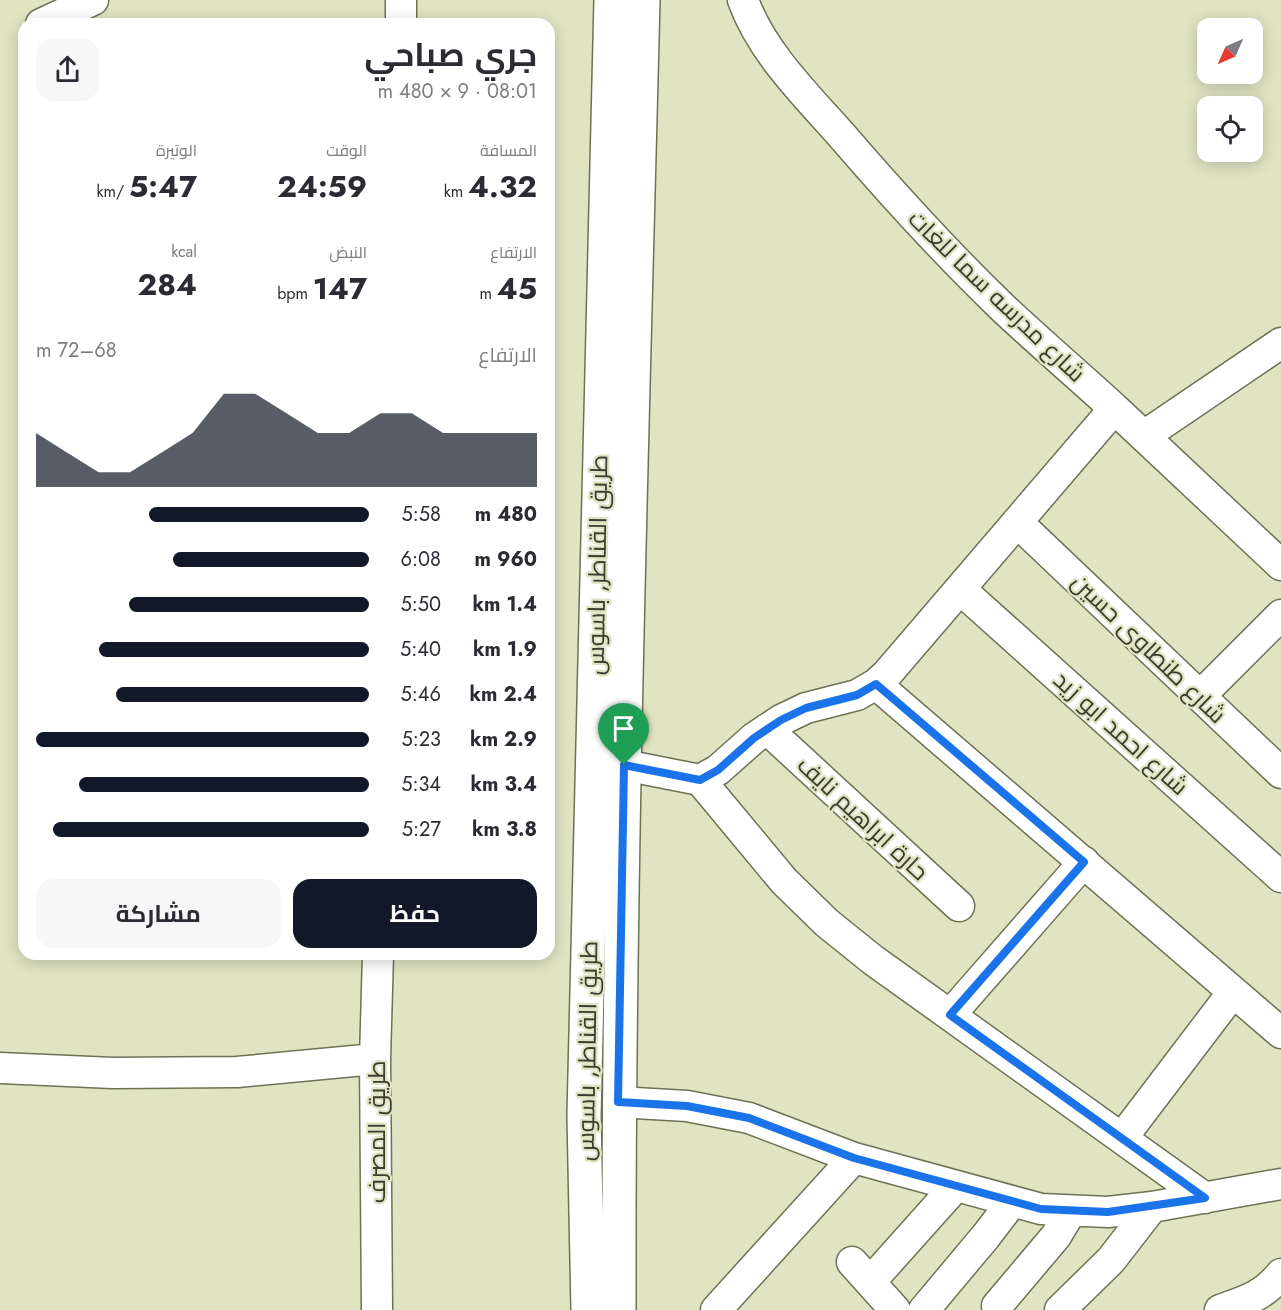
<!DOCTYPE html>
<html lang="ar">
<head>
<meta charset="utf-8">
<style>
  body { margin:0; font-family:Jost,Cairo,sans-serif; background:#f7f7f7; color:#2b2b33; direction:rtl; height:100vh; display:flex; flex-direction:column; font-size:22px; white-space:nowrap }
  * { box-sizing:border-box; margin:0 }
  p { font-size:20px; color:#7c7c81 }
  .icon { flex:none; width:33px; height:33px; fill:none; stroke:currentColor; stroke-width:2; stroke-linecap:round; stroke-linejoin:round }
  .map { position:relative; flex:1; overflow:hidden; direction:ltr }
  .details { position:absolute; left:18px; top:18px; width:537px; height:942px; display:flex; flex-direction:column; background:#fff; border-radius:18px; box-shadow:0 3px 15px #0003; direction:rtl }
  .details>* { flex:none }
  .needle { width:39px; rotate:225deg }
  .fabs { position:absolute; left:1197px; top:18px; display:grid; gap:12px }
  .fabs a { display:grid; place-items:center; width:66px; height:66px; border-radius:12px; background:#fff; box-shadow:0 3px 15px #0003; font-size:30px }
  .pin { position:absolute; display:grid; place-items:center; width:51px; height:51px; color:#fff; margin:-62px -26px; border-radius:50% 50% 50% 0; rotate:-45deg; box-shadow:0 0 6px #0007 }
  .pin .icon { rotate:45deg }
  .round { display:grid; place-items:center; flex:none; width:63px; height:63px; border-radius:18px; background:#f7f7f7 }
  .overview { display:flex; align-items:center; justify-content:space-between; height:102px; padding:0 18px }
  h1 { font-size:33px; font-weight:700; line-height:45px }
  .stats { display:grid; grid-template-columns:repeat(3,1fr); gap:9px; height:102px; padding:6px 18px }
  .stats div { display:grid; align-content:center }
  .stats b { font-size:30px; font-weight:700 }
  .stats small { font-size:16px; font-weight:400 }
  .stats p { font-size:16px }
  .chart { height:168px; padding:12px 18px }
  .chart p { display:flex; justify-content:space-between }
  .chart svg { width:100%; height:108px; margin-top:6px; fill:#111827; opacity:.7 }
  .cta { display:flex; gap:12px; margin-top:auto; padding:12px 18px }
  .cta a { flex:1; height:69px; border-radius:18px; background:#111827; color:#fff; font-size:24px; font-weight:700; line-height:69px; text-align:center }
  .cta a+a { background:#f7f7f7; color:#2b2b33 }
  ul { padding:0 18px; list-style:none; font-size:20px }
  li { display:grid; grid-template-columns:96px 72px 1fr; align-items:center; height:45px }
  li i { height:15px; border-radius:8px; background:#111827 }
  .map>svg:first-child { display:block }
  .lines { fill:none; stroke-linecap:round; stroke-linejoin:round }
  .minor-casing { stroke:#6e7254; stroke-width:33 }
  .secondary-casing { stroke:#6e7254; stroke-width:36 }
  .minor { stroke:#fff; stroke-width:30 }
  .secondary { stroke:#fff; stroke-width:33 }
  .route-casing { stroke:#fff; stroke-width:12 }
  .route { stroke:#1a73e8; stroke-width:8 }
  .labels { text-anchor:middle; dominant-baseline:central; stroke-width:4.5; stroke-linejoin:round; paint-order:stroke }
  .street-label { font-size:24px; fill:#3b3c2f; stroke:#e0e4c3 }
</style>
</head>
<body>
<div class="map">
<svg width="1281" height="1310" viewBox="0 0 1281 1310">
  <rect width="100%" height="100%" fill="#e0e4c3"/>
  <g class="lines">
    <!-- minor casing -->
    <g class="minor-casing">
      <path id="minor" d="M743,0C762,53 807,96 844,138C894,196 946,253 1002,307C1039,342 1078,375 1116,410C1171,461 1226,513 1281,565
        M41,24L93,0
        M401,24V0
        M1144,436L1281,343
        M1017,522L1281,773
        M960,589L1281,877
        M876,684L1281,1033
        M1200,696L1281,615
        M767,729L959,906
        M624,765L700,780L718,770L754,738L781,720L806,708L857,695L876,684L887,674L1114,409
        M700,780L784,881L827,923L873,960L1205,1198
        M950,1015L1084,862
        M0,1068L113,1073L237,1072L375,1059
        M618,1102L687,1106L749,1118L854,1158L1041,1209L1108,1212L1152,1207L1281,1184
        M1122,1138L1233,992
        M852,1262L895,1310
        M870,1282L955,1187
        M997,1306L1056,1236L1071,1211
        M377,1310L375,1059L378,954
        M716,1310L854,1158
        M924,1310L986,1236L1012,1202
        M1060,1310L1111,1260L1152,1207
        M1220,1310C1245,1301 1264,1296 1281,1274"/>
    </g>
    <!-- secondary casing -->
    <g class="secondary-casing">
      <path id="secondary" d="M588,1310L584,1116L611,0
        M619,1310C618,873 632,437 643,0"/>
    </g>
    <!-- minor -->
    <use href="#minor" class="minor"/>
    <!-- secondary -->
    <use href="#secondary" class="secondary"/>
  </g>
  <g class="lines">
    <!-- route casing -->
    <g class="route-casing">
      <path id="route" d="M876,684L1084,862L950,1015L1205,1198L1108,1212L1041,1209L854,1158L749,1118L687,1106L618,1102L624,765L700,780L718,770L754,738L781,720L806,708L857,695Z"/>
    </g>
    <!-- route -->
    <use href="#route" class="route"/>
  </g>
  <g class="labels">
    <!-- street labels -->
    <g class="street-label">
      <text transform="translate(997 296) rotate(44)">شارع مدرسه سما للغات</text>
      <text transform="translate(597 565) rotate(-89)">طريق القناطر, باسوس</text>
      <text transform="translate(1149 648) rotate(44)">شارع طنطاوى حسين</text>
      <text transform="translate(1121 733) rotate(42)">شارع احمد ابو زيد</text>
      <text transform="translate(863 818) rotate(43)">حارة ابراهيم نايف</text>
      <text transform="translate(587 1051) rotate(-89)">طريق القناطر, باسوس</text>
      <text transform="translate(376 1132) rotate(-90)">طريق المصرف</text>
    </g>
  </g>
</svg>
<div class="fabs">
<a><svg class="needle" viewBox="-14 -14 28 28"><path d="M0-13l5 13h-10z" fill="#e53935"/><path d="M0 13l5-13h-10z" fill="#7c7c81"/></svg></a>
<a><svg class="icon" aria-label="locate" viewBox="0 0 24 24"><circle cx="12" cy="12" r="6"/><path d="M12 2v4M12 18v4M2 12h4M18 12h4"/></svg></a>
</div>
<div class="pin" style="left:624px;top:765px;background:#1e9e55"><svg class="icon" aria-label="arrive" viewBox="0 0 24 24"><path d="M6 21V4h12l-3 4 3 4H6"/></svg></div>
<section class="details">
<div class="overview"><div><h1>جري صباحي</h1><p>08:01 · 9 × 480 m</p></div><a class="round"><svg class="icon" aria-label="share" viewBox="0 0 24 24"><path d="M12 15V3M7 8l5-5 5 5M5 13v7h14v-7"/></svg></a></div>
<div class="stats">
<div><p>المسافة</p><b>4.32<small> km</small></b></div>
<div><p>الوقت</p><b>24:59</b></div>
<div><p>الوتيرة</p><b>5:47<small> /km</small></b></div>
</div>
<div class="stats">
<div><p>الارتفاع</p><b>45<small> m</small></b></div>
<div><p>النبض</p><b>147<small> bpm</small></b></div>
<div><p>kcal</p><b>284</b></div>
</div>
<div class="chart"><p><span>الارتفاع</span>68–72 m</p>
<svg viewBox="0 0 160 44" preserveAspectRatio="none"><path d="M0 44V22L10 30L20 38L30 38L40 30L50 22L60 6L70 6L80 14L90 22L100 22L110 14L120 14L130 22L140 22L150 22L160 22V44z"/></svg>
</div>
<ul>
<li><b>480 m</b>5:58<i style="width:66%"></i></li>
<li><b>960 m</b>6:08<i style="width:59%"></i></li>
<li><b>1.4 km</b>5:50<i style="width:72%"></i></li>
<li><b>1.9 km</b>5:40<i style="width:81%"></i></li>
<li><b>2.4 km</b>5:46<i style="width:76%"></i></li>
<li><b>2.9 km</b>5:23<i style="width:100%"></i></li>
<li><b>3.4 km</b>5:34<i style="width:87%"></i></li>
<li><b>3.8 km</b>5:27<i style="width:95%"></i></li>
</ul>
<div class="cta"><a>حفظ</a><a>مشاركة</a></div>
</section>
</div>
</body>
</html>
